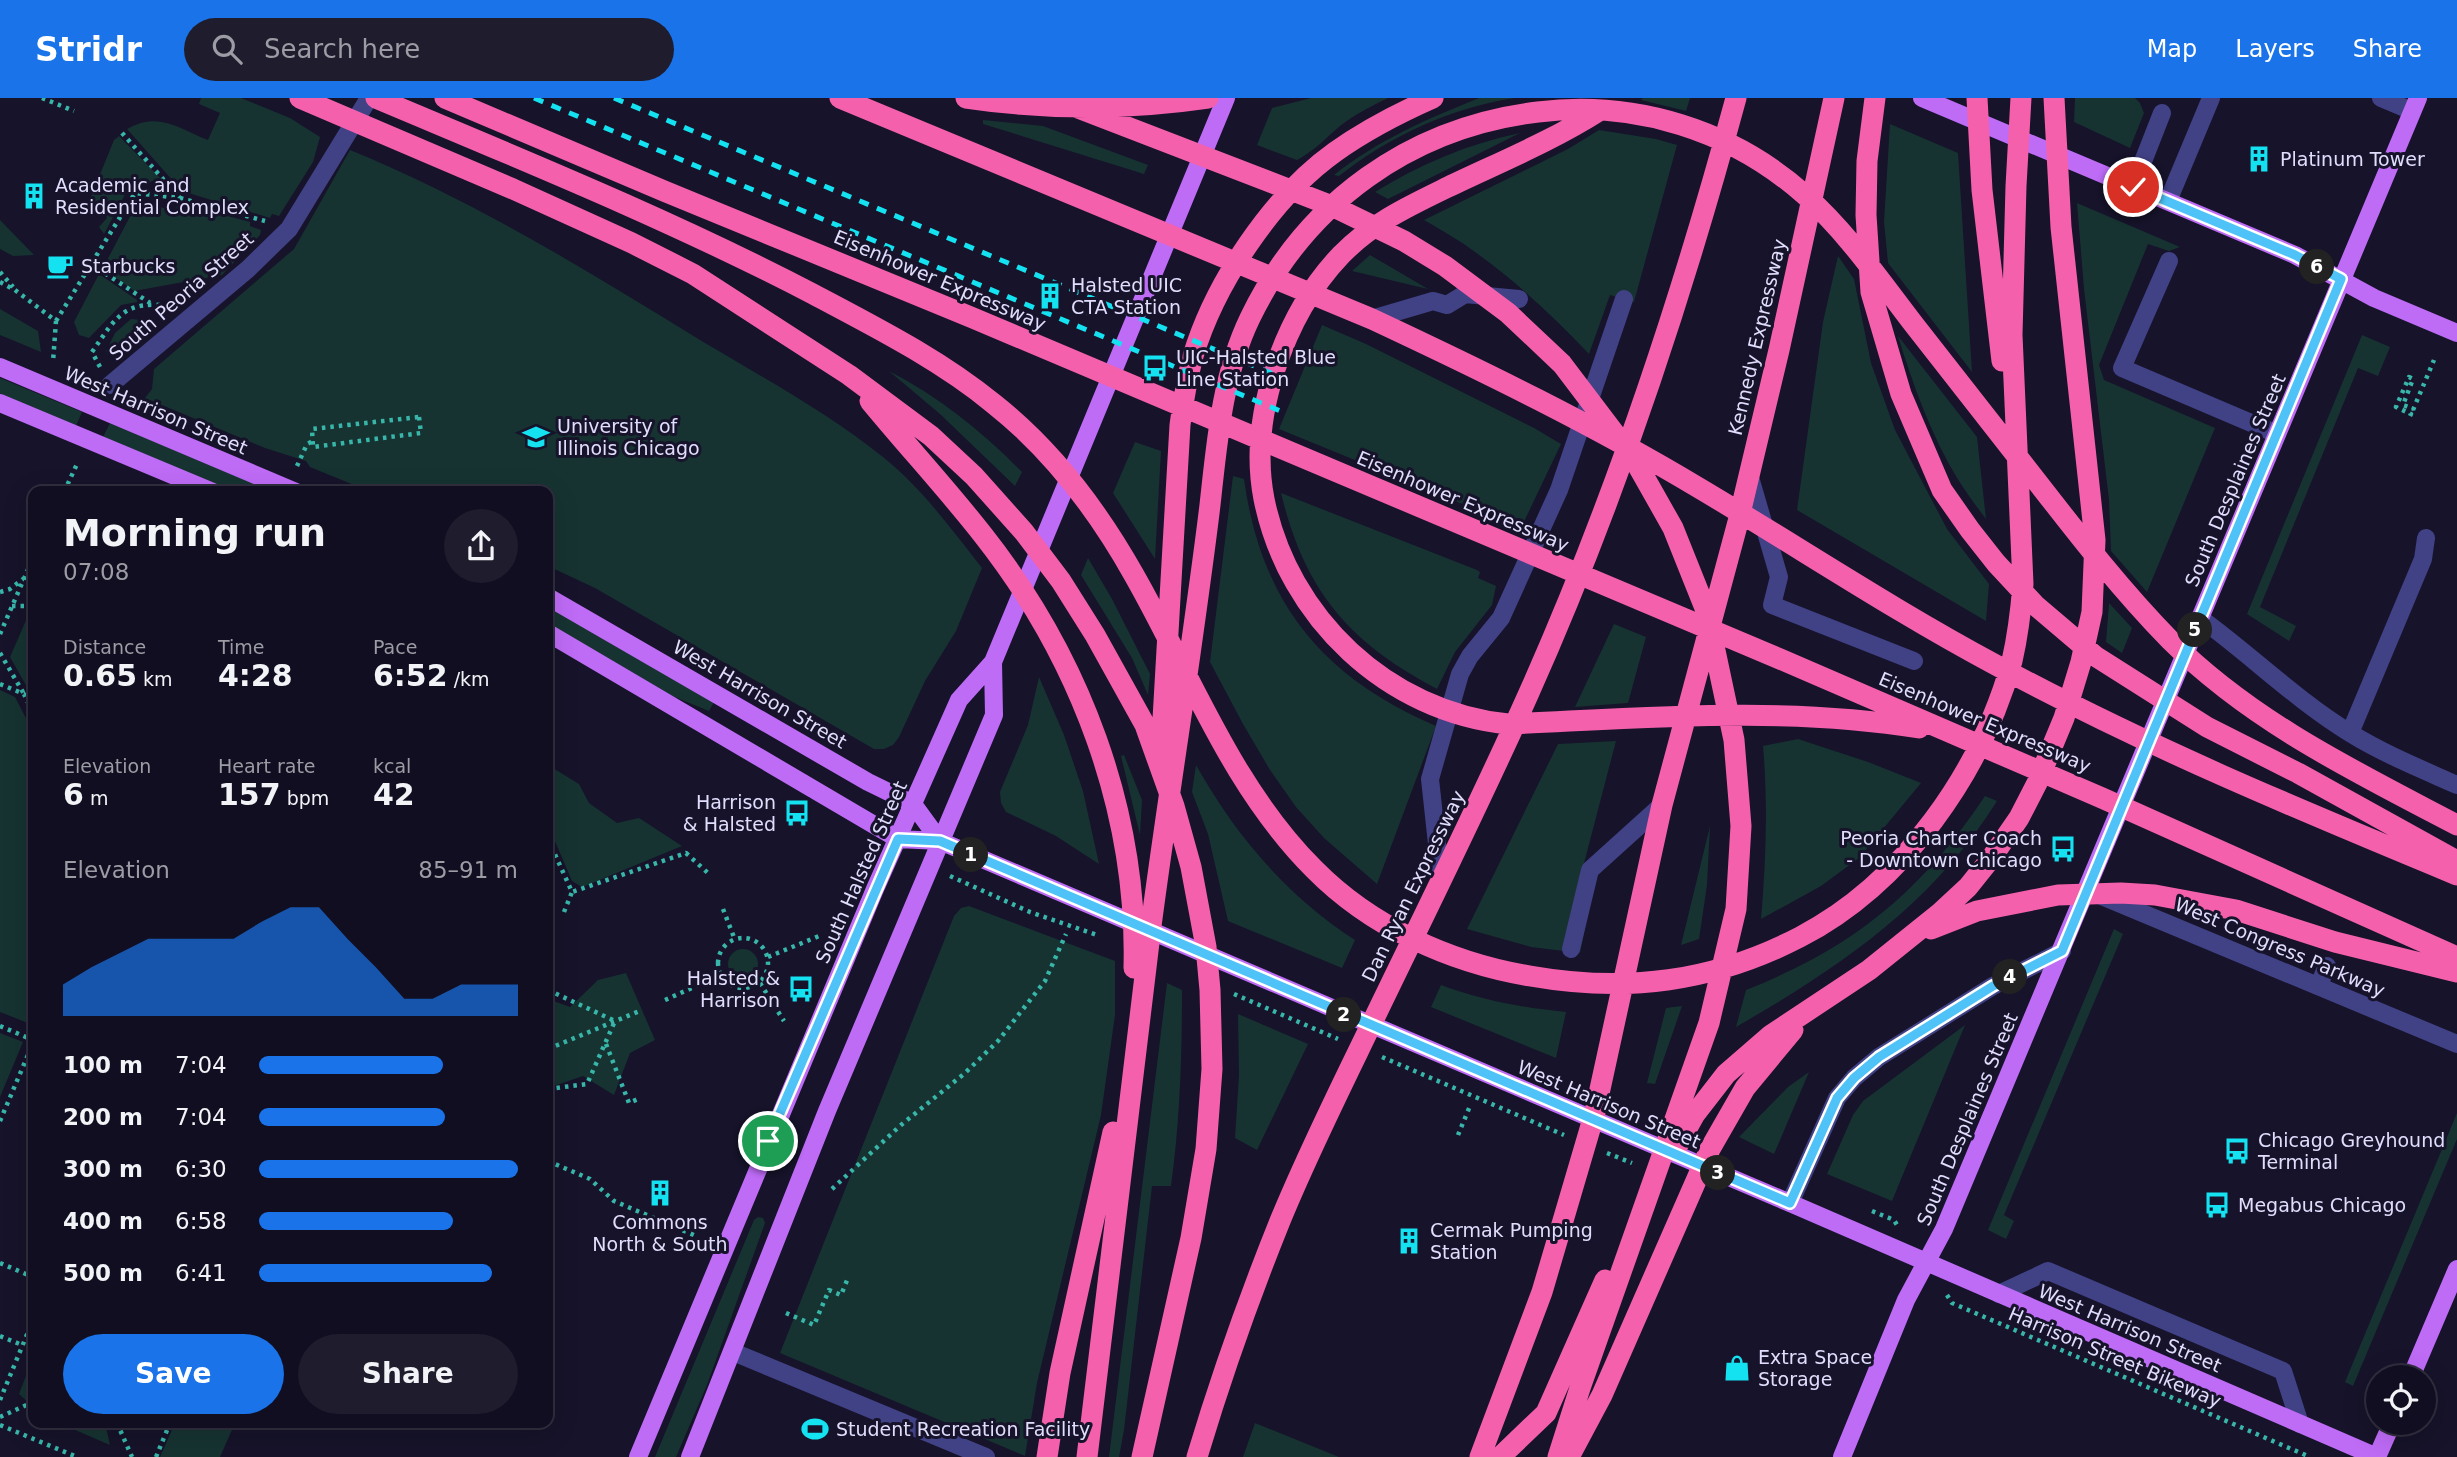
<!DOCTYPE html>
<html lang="en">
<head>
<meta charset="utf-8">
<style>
  body { margin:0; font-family:"DejaVu Sans",sans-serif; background:#1e1c2d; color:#f1f3f6; height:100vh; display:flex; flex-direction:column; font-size:26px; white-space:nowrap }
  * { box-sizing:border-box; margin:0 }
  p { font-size:23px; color:#9c9ca5 }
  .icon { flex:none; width:38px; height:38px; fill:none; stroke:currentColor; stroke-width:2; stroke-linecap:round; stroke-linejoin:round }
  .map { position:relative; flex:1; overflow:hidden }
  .panel { position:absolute; left:28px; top:388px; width:525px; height:942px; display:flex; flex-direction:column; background:#100e20; border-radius:14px; box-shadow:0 7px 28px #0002,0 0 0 2px #302e3e }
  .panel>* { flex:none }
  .buttons { position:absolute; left:2366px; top:1267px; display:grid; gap:14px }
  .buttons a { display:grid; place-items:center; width:70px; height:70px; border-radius:50%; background:#100e20; box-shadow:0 7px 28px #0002,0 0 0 2px #302e3e; font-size:35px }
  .pin { position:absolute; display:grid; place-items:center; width:60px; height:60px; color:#fff; margin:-30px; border:4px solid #fff; border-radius:50%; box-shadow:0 2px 7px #0007 }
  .km { position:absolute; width:35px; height:35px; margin:-18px; border-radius:50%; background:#222; color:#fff; font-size:19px; line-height:35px; text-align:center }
  .round { display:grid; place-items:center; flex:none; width:74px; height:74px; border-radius:37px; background:#1e1c2d }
  .summary { display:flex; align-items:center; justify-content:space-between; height:119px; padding:0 35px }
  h1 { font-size:38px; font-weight:700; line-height:52px }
  .metrics { display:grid; grid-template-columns:repeat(3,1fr); gap:10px; height:119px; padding:7px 35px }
  .metrics div { display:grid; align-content:center }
  .metrics b { font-size:30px; font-weight:700 }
  .metrics small { font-size:19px; font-weight:400 }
  .metrics p { font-size:19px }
  .chart { height:196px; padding:14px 35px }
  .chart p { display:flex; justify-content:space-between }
  .chart svg { width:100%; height:126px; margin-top:7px; fill:#1a73e8; opacity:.7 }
  .button { display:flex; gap:14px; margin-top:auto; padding:14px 35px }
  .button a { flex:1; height:80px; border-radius:42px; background:#1a73e8; color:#fff; font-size:28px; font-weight:700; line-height:80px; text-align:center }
  .button a+a { background:#1e1c2d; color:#f1f3f6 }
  ul { padding:0 35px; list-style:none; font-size:23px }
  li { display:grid; grid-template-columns:112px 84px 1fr; align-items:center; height:52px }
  li i { height:18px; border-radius:9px; background:#1a73e8 }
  header { display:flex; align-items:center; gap:42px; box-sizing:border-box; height:98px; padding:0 35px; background:#1a73e8; color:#fff }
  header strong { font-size:33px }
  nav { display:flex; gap:38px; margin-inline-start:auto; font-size:24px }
  .search { width:490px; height:63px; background:#1e1c2d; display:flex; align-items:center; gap:18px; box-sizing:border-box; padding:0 24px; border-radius:38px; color:#9c9ca5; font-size:26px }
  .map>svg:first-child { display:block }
  .green { fill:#163331 }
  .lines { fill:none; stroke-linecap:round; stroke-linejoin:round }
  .path { stroke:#38b6aa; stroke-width:4.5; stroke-dasharray:3.5 5; stroke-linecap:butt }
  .minor { stroke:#414186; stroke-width:18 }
  .major { stroke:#be6bf6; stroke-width:18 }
  .highway { stroke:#f560ac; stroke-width:21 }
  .rail { stroke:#15e2f1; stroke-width:5; stroke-dasharray:10 9; stroke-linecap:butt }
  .route-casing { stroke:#fff; stroke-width:14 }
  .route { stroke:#4fc3f7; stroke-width:9 }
  .labels { text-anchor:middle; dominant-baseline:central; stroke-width:6; stroke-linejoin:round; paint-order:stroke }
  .poi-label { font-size:19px; fill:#e0ddfd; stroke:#16132a; text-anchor:start }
  .street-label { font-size:19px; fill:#e0ddfd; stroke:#16132a }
</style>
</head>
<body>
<header>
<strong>Stridr</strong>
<div class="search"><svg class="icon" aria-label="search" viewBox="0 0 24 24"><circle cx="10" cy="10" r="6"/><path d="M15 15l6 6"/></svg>Search here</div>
<nav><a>Map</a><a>Layers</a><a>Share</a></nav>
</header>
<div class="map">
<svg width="2457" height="1359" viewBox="0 0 2457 1359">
  <rect width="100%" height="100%" fill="#16132a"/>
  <!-- green -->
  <path class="green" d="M201,0H241L290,20L320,39L313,64L279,118L272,116L270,120L182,93L127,31C158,13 178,30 208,42L220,15L199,6Z
    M1311,0H1388C1372,8 1355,16 1340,28C1326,40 1314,53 1297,62L1257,47L1272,10Z
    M1479,0H1515C1450,10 1390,38 1339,78L1334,77C1378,42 1427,21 1479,0Z
    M1643,0H1690L1686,13L1641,2Z
    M2075,0H2135L2140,5L2144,15L2130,50L2074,24Z
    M983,22L1043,28L1148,67L1144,76L983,26Z
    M1890,26L1958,55L1972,274L1888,165L1884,124Z
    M1599,32L1656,41L1677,47L1634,204L1610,197L1589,256C1554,219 1517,184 1475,154C1459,142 1441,132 1424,122L1568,51Z
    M1520,35L1388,101L1375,94C1420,66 1468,46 1520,35Z
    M119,38L161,81L129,89L104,136L99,129L107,120L90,101L114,42Z
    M350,52C473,102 588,173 700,242C762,279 827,314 883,359C922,390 952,432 982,470L956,533L925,583L899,639L893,647L884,651H874L595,490L548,468V394H371L310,369L306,363L265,350L145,300L152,291L154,271L294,151Z
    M137,105L175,112L179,105L250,124V128L261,132L260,137L222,177L134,193L103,170Z
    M2077,105L2180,149L2169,153L2148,146L2099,267L2104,282L2215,330L2147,494L2111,453L2109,402L2084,191Z
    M0,122L34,157L13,158L0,151Z
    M1370,157L1428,191L1352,173Z
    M1838,158L1854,181L1871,265L1895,332L1947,431L1989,486L1986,523L1797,412L1823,224Z
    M99,176L137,202V204L121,207L89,240L79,237L74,224Z
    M0,211L38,233L41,254L0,237Z
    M131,221L150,223L153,229L129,250L108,257L106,253L115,235Z
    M1322,227L1366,246L1534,330L1561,346L1521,430L1279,331Z
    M2362,237L2390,249L2378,278L2358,270L2260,509L2296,528L2289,543L2247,516Z
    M1898,238L1977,339L1986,421C1976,408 1966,394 1957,380C1931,337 1913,287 1898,238Z
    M889,273C939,299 983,334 1022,374L1015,388L940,316Z
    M0,280L82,314L76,328L0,296Z
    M110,325L274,394H233L103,339Z
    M1135,344L1161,353L1155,461L1113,395Z
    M1233,378L1244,381C1261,504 1322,579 1436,628L1377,786L1324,740L1296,709L1270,672L1243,626L1210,564Z
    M1281,395L1477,472L1480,474L1478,480L1496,488L1492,507L1455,554L1437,591C1349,544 1305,494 1281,395Z
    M1088,460L1112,501L1150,576L1148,597L1132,560L1081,477Z
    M2109,505L2132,530L2122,555L2106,544Z
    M548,507L714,604L709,613L665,595L548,526Z
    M31,511H33V592L27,589L10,559Z
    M1614,526L1646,539L1628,605L1575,609Z
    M1039,579L1064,637L1083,693L1099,766L1056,738L1006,714L1001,705L1000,694L1028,627Z
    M0,592L15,599L33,634V927L0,914Z
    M1798,641L1868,664L1921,685L1859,760L1821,788L1761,821C1766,763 1768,706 1763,648Z
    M1616,643L1582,773L1590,806L1580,855L1531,849L1467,831L1558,646Z
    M1124,657L1142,702L1140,737L1121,658Z
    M548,667L579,686L589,705L617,725L639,720L682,748L585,788H580L572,783L548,727Z
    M1196,667C1236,738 1287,798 1355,842L1342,870L1228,823L1208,736L1192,694Z
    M1985,698L1997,703C1932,807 1840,869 1736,929L1746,892C1854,849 1920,795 1985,698Z
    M1710,728L1707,787L1699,841L1681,847Z
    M969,808L1115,863V917L1101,1017L1037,1285L1025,1358L780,1255L954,818L961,810Z
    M2114,831L2123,836L2004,1117L2014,1123L2006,1141L1988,1132Z
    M728 866a15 15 0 1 1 30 0a15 15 0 1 1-30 0Z
    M626,875L655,942L630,955L614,997L583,978L548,990V901L570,909L598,882Z
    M1167,885L1182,892C1182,958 1180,1023 1171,1088H1152L1124,1332L1119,1359H1109Z
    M1441,887C1481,902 1524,910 1566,914L1556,960L1431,909Z
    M1682,908L1655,986L1647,985L1666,910Z
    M1238,916L1308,946L1257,1052L1235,1040L1239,977Z
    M1965,927L1892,1103L1827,1076L1853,1017L1863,1003Z
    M0,935L23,944L0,999Z
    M1809,974L1774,1056L1739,1039L1788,989Z
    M2457,1015V1041L2353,1288L2345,1284Z
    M758,1119L763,1120L765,1125L707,1287L676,1359H655L754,1122Z
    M33,1260V1306L31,1307L19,1296Z
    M59,1325H105L110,1347Z
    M175,1325H235L220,1359H160Z
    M1255,1325L1339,1359H1243Z"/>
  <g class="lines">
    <!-- path -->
    <path class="path" d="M42,0L74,13
      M122,35L180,100
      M91,166L150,205
      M0,174L13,189
      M0,184L15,192L56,223L53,264
      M1087,215L1092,217
      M56,223L135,95L180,100L265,123
      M100,269L92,254C117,218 124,202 171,208
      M2413,312L2434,262
      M2410,318L2411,316L2396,309L2409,279L2413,281L2403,307L2414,311
      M419,319L421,335L313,349L312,331Z
      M297,368L307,346L313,343
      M64,394L77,366
      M0,494L10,491L23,481
      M12,508H33
      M0,536L33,460
      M0,555L24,596L33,600
      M0,586L24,596L33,615
      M548,741L572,794L686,755L709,776
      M950,778L1030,814L1097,837
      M723,811L735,842
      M564,814L572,794
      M718 865a25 25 0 1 1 50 0a25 25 0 1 1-50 0Z
      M768,859L819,838
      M760,885L784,923
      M548,892L615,923L587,986L556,990L548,988
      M1234,896L1338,941
      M665,902L721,877
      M0,928L33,942
      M606,946L629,1005L638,1001
      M548,951L642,912
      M1382,959L1564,1037
      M548,998L552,989
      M0,1023L33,945
      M1458,1037L1470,1008
      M1607,1055L1632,1065
      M548,1063L590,1081L614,1103L696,1138
      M832,1091L901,1027L965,975L998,943L1045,883L1066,836
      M1872,1113L1894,1122L1897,1127
      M0,1165L33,1179
      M1947,1197L1952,1205L2310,1359
      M786,1215L814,1227L829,1192L841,1197L848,1180
      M0,1238L22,1247
      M0,1302L33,1222
      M0,1319L33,1304
      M117,1325L132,1359
      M0,1327L77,1359
      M156,1359L170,1325"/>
    <!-- minor -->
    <path class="minor" d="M2381,0L2412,13
      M2133,89L2162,15
      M2168,103L2211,0
      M2169,163L2122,270L2277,336
      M1372,221L1433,203L1447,207L1465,196L1519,201
      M110,287L248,171L289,131L369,0
      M1749,376L1779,479L1772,507L1914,563
      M2200,520C2251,557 2296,602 2350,635C2384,656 2421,671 2457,687
      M2350,635L2423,461L2426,440
      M1441,783L1430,681L1460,576L1470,558L1501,520L1559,392L1624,201
      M2099,797L2457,946
      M1571,851L1590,772L1662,707
      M2319,887L2327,868
      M1790,1105L1837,1000L1854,980L1879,959L1993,888L2062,853
      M1999,1196L2048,1173L2283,1273L2300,1326
      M733,1254L986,1359"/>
    <!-- major -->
    <path class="major" d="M1922,0L2295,157L2374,200L2457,235
      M0,269L296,394
      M0,305L213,394
      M548,499L868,684L913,706L940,743
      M548,535L898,741L940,743L1790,1105L2377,1359
      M2411,1279L2457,1171
      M638,1359L875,791L959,602L993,564L1226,0
      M690,1359L827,1013L994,617L993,564
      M1842,1359L1906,1202L1944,1131L2418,0
      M2377,1359L2392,1325"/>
    <!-- highway -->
    <path class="highway" d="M300,0L513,91L632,145L693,176L849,277L931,338L974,378L1024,434L1061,483L1095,537L1145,627L1174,708L1191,769L1206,849L1210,892L1212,971L1206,1051L1191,1140L1142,1359
      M376,0C523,62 671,122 813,196C875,229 939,261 994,306C1052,352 1098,413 1134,477C1191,577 1231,688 1314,771C1371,829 1451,865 1530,878C1627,895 1713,884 1800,839C1904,785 1981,674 2012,563C2018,537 2021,511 2023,486L2012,237L2016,88L2021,0
      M445,0L664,93L973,220L1780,561L2102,700L2457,859
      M840,0L1372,221C1483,273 1594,327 1699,390C1797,448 1893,512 1994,566C2143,647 2300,712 2457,777
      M966,0C1047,12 1127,12 1208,0
      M1052,0L1332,108L1404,143L1445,168L1508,215L1562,266L1634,361L1673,430L1707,515L1734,642L1741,728L1736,811L1709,925L1580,1290L1558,1359
      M1875,0L1867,63L1866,117L1871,194L1901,296L1942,392L1970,432L1996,465L2035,507L2095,558L2207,629L2298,675L2457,763
      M1977,0L1982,92L2002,263
      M1599,13C1552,43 1498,65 1448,89C1409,108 1372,125 1341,157C1284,217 1248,319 1264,401C1288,520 1388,614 1508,626C1645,620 1783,608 1919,630
      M870,303C907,348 947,391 983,437C1080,560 1138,713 1134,870
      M1164,664L1163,621L1180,327C1183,304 1187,281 1193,258C1215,185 1272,99 1335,54C1366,32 1399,15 1433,0
      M1931,831L1977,813L2058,797L2121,795L2155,797L2236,812L2335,844L2457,874
      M1675,1052L1695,1016L1726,976L1771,937L1869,872L1940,815L1968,789L1992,759L2019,720L2037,685L2064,620L2081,564L2092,514L2095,442L2061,129L2054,0
      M1047,1359L1060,1275L1113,1034
      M1087,1359C1108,1182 1129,1005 1151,828C1163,737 1177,647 1190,556C1197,506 1204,457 1210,407C1217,344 1222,278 1250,220C1306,104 1411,29 1538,14C1635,2 1732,32 1805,97C1849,136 1883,187 1919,233C1959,284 1998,334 2038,385C2080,439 2122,493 2170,542C2252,624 2356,674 2457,727
      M1197,1359C1221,1279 1249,1200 1280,1123C1307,1057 1339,993 1370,929C1423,819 1478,709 1528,597C1614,405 1681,203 1736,0
      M1480,1359L1542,1194L1595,1014L1662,707L1738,424L1779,252L1834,0
      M1500,1359L1546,1315L1605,1182
      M1569,1359L1602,1297L1710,1051L1745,990L1793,932"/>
    <!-- rail -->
    <path class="rail" d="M534,0L1285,315
      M614,0L1297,286"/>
  </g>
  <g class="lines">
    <!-- route casing -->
    <g class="route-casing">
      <path id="route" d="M768,1043L898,741L940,743L1790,1105L1837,1000L1854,980L1879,959L1993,888L2062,853L2341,181L2295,157L2133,89"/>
    </g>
    <!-- route -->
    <use href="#route" class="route"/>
  </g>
  <!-- icons -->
  <defs>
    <g id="building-bare" transform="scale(2.1)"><path d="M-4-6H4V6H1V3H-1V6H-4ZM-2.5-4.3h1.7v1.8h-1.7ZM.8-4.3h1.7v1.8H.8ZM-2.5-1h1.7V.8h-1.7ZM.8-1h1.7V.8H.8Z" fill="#15e2f1" stroke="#16132a" stroke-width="2.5" paint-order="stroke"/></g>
    <g id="cafe-bare" transform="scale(2.1)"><path d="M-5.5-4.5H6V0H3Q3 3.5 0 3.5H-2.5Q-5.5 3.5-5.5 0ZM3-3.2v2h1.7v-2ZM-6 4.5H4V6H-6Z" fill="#15e2f1" stroke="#16132a" stroke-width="2.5" paint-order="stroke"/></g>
    <g id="bus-bare" transform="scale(2.1)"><path d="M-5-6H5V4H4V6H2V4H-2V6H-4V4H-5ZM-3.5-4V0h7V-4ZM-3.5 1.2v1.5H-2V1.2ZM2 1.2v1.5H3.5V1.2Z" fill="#15e2f1" stroke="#16132a" stroke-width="2.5" paint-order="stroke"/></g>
    <g id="university-bare" transform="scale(2.1)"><path d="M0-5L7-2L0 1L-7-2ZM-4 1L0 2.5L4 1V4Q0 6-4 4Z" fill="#15e2f1" stroke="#16132a" stroke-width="2.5" paint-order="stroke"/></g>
    <g id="shop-bare" transform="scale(2.1)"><path d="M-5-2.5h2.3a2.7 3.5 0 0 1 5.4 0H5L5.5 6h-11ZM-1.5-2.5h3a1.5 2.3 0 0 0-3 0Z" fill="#15e2f1" stroke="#16132a" stroke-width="2.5" paint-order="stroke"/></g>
    <g id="stadium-bare" transform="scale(2.1)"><path d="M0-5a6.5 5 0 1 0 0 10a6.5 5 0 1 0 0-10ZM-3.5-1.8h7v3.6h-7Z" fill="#15e2f1" stroke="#16132a" stroke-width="2.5" paint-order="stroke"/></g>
  </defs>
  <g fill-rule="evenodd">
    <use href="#building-bare" x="2259" y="61"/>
    <use href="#building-bare" x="34" y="98"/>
    <use href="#cafe-bare" x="60" y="168"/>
    <use href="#building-bare" x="1050" y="198"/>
    <use href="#bus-bare" x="1155" y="270"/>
    <use href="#university-bare" x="536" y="339"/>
    <use href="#bus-bare" x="797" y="715"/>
    <use href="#bus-bare" x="2063" y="751"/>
    <use href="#bus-bare" x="801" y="891"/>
    <use href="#bus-bare" x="2237" y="1053"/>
    <use href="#building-bare" x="660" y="1095"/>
    <use href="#bus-bare" x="2217" y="1107"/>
    <use href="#building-bare" x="1409" y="1143"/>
    <use href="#shop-bare" x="1737" y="1270"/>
    <use href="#stadium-bare" x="815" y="1331"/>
  </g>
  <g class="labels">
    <!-- poi labels -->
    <g class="poi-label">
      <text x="2280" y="61">Platinum Tower</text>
      <text x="55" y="87">Academic and<tspan x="55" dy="22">Residential Complex</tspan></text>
      <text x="81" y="168">Starbucks</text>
      <text x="1071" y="187">Halsted UIC<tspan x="1071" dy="22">CTA Station</tspan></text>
      <text x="1176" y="259">UIC-Halsted Blue<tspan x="1176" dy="22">Line Station</tspan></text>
      <text x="557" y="328">University of<tspan x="557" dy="22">Illinois Chicago</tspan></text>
      <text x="776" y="704" text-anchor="end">Harrison<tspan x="776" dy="22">&amp; Halsted</tspan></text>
      <text x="2042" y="740" text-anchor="end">Peoria Charter Coach<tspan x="2042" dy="22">- Downtown Chicago</tspan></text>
      <text x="780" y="880" text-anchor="end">Halsted &amp;<tspan x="780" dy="22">Harrison</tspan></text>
      <text x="2258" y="1042">Chicago Greyhound<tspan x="2258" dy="22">Terminal</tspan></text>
      <text x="2238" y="1107">Megabus Chicago</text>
      <text x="660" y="1124" text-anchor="middle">Commons<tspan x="660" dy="22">North &amp; South</tspan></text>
      <text x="1430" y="1132">Cermak Pumping<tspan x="1430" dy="22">Station</tspan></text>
      <text x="1758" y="1259">Extra Space<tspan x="1758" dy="22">Storage</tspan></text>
      <text x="836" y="1331">Student Recreation Facility</text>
    </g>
    <!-- street labels -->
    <g class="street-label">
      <text transform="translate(940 182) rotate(23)">Eisenhower Expressway</text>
      <text transform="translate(181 198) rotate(-41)">South Peoria Street</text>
      <text transform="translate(1757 239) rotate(-77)">Kennedy Expressway</text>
      <text transform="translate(156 312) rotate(23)">West Harrison Street</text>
      <text transform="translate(2235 382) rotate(-67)">South Desplaines Street</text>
      <text transform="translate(1463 403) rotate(23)">Eisenhower Expressway</text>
      <text transform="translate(760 596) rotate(30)">West Harrison Street</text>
      <text transform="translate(1985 624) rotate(23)">Eisenhower Expressway</text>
      <text transform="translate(861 774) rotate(-66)">South Halsted Street</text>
      <text transform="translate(1413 788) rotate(-64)">Dan Ryan Expressway</text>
      <text transform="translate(2280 849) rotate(23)">West Congress Parkway</text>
      <text transform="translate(1609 1006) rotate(23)">West Harrison Street</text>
      <text transform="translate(1967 1021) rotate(-67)">South Desplaines Street</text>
      <text transform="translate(2130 1230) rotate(23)">West Harrison Street</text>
      <text transform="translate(2115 1259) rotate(23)">Harrison Street Bikeway</text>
    </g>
  </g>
</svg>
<div class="buttons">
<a><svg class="icon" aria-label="locate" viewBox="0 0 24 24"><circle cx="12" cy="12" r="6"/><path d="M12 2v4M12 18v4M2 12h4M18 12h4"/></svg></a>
</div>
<div class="pin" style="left:768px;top:1043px;background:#1e9e55"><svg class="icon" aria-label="arrive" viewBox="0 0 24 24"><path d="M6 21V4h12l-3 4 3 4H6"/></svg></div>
<div class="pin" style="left:2133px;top:89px;background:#d93025"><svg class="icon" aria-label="check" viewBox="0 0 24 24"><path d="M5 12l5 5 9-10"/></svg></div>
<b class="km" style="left:971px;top:757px">1</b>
<b class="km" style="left:1344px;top:917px">2</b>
<b class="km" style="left:1718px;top:1075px">3</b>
<b class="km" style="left:2010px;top:879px">4</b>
<b class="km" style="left:2195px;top:532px">5</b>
<b class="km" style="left:2317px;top:169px">6</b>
<section class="panel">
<div class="summary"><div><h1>Morning run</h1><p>07:08</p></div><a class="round"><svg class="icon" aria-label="share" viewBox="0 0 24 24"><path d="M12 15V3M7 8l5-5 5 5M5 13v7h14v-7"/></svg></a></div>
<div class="metrics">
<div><p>Distance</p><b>0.65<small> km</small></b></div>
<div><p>Time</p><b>4:28</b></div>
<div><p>Pace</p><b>6:52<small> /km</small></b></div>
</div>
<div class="metrics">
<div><p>Elevation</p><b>6<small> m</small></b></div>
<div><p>Heart rate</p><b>157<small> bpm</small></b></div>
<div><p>kcal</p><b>42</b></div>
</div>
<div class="chart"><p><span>Elevation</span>85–91 m</p>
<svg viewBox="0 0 160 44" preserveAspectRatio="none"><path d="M0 44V33L10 27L20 22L30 17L40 17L50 17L60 17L70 11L80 6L90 6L100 17L110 27L120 38L130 38L140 33L150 33L160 33V44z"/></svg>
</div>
<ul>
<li><b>100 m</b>7:04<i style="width:71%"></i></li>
<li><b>200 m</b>7:04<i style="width:72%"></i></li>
<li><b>300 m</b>6:30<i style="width:100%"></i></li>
<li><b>400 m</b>6:58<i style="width:75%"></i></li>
<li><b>500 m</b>6:41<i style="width:90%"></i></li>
</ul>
<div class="button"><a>Save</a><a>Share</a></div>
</section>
</div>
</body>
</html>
